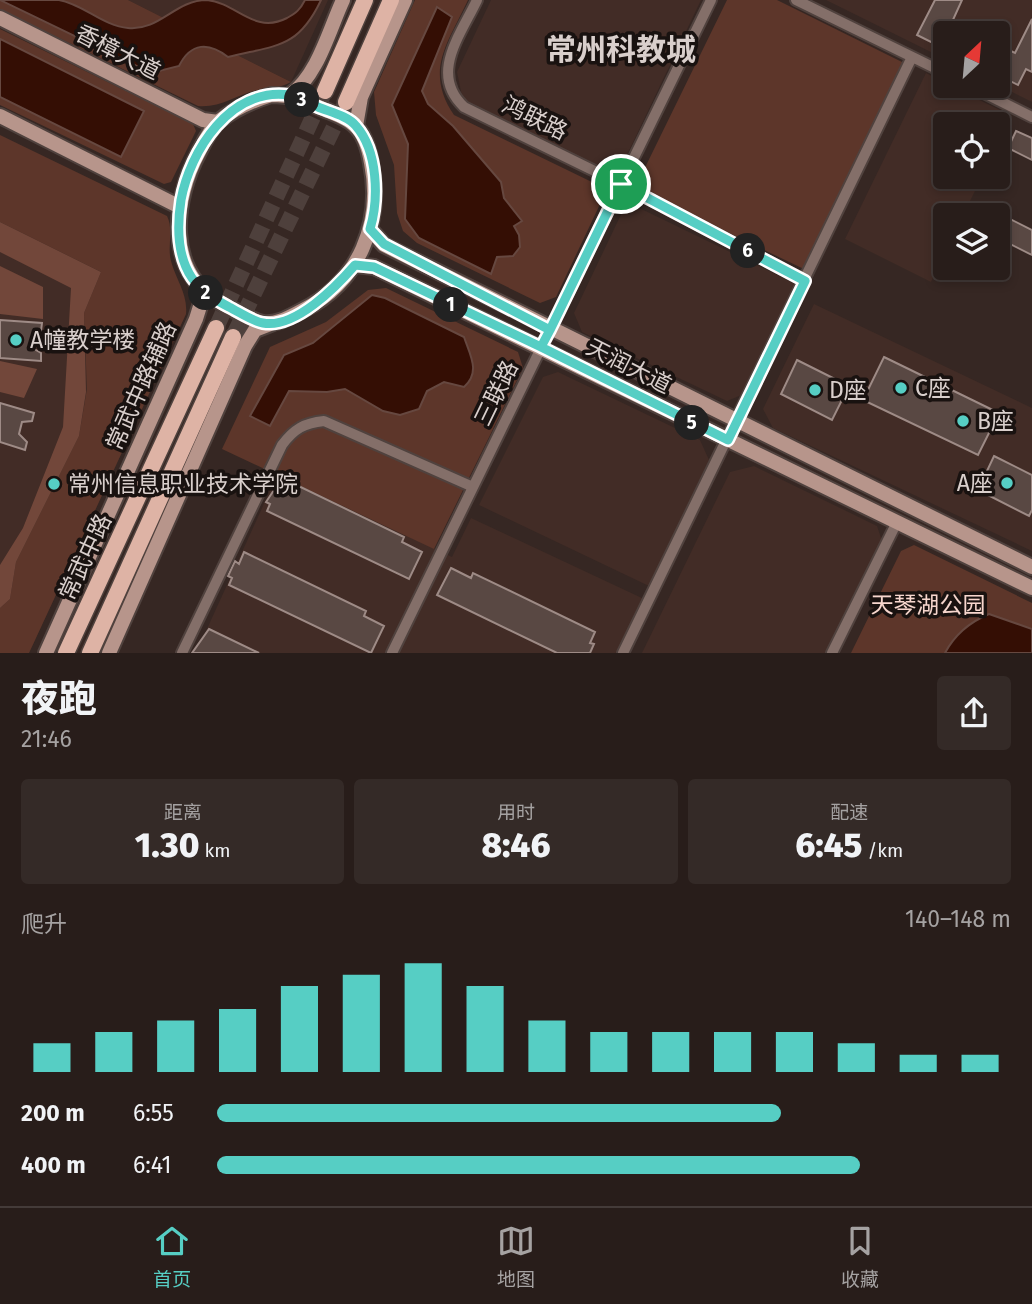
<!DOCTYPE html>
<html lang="zh">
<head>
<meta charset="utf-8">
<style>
  body { margin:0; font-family:"Fira Sans","Noto Sans SC",sans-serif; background:#342a27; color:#f1f3f6; height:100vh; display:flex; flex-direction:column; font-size:26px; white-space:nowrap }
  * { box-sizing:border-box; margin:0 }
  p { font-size:23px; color:#a5a2a2 }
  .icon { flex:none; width:38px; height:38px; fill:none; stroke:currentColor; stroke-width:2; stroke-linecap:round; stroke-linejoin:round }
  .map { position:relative; height:653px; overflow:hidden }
  .details { display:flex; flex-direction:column; background:#281d1a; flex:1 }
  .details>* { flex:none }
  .needle { width:46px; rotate:26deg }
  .tools { position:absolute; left:933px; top:21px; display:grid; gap:14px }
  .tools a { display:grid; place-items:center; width:77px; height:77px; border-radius:7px; background:#281d1a; box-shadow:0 4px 10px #0003,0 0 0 2px #443b39; font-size:35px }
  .pin { position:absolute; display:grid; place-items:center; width:60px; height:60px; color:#fff; margin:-30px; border:4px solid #fff; border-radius:50%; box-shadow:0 2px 7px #0007 }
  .km { position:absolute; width:35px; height:35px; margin:-18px; border-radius:50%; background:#222; color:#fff; font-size:19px; line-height:35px; text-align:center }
  .round { display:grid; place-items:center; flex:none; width:74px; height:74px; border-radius:7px; background:#342a27 }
  .summary { display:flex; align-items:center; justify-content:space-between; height:119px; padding:0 21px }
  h1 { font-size:38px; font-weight:800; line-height:52px }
  .figures { display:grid; grid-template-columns:repeat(3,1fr); gap:10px; height:119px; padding:7px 21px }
  .figures div { display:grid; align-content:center; border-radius:7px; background:#342a27; text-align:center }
  .figures b { font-size:35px; font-weight:800 }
  .figures small { font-size:19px; font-weight:400 }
  .figures p { font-size:19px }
  .chart { height:196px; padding:14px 21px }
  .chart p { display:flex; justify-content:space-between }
  .chart svg { width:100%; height:126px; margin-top:7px; stroke:#56cec4; stroke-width:6 }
  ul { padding:0 21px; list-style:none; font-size:23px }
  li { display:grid; grid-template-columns:112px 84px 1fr; align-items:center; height:52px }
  li i { height:18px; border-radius:9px; background:#56cec4 }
  .tabs { display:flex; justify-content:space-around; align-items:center; height:98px; border-top:2px solid #443b39; background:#281d1a; font-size:19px; color:#a5a2a2 }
  .tabs a { display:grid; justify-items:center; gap:4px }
  .tabs .selected { color:#56cec4 }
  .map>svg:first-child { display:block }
  .built { fill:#422c26 }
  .green { fill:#5d362a }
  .forest { fill:#72473a }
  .water { fill:#340e04; stroke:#664840; stroke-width:2 }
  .building { fill:#594843; stroke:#9e8b86; stroke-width:2 }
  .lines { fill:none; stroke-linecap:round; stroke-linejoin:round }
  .primary-tunnel { stroke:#4e403c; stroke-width:16; stroke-dasharray:16 8; stroke-linecap:butt }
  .street-casing { stroke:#50423e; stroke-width:14 }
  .secondary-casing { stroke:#50423e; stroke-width:18 }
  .primary-casing { stroke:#50423e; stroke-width:19 }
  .street { stroke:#846f69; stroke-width:10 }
  .secondary { stroke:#b7958b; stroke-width:14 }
  .primary { stroke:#deb3a5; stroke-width:16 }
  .route-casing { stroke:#fff; stroke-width:14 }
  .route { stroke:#56cec4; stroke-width:9 }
  .poi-dot { fill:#56cec4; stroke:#191210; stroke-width:2.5 }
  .labels { text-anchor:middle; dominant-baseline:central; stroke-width:7; stroke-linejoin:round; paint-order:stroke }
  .street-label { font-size:23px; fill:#d9cfcc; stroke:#191210 }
  .poi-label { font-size:23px; fill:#d9cfcc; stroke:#191210; text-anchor:start }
  .park-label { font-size:23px; fill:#f6d6cd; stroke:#191210 }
  .district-label { font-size:30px; font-weight:bold; fill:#d9cfcc; stroke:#191210 }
</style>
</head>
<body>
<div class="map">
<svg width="1032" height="653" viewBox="0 0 1032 653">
  <rect width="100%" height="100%" fill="#362723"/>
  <!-- built -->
  <path class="built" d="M128,0H328L291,82Z
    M491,0H701L615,180L463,101L457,72Z
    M826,0H1032V102L998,85V33H945V59Z
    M926,73L945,83V86H951L1012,116L998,146V124H945V177H982L963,215H945V253L931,282L845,239Z
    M627,202L798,285L744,394L727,401L582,332L574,313Z
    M0,222L186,314L29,653H0Z
    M814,304L1032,408V551L773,428L763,409Z
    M558,372L700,440L709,460L649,586L479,505L543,377Z
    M754,466L877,526L882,541L828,653H642L730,472Z
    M278,473L452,557L471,518L644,599L617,653H196Z"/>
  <!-- green -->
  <path class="green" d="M0,0H128L291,82C280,88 271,88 258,90C237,94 221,108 198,106L0,9Z
    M415,0H468C448,43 424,71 454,115L598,185L602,200L556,297L540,303L417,243L403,231L397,213L394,165L376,115L374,92Z
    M727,0H777L904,63L806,270L635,188Z
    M0,29L193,124L196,131L171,182L164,184L0,105Z
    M0,135L167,216C174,230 167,246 171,261C176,280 188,294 186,314L29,653H0V608L10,599L16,562L79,436L87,389L84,313L101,272L0,222Z
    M386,288L518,352L523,368L434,549L222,449L270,347L326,322L368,290Z
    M914,545L1032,603V653H851L901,551Z"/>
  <!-- forest -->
  <path class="forest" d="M0,222L101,272L84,313L86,392L79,436L16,562L10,599L0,608V565L23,528L63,427L71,288L0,252Z
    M0,266L43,287V319L0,314Z
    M0,361L37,369L24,398L0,392Z"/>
  <!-- water -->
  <path class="water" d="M0,0C19,0 41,0 59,0C83,4 103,26 128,28C160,31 175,0 207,0C237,3 254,35 287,18C296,13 300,10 305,0H321C298,49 276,45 228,57C209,42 191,42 179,66L151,73Z
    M437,7L452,17L422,91L428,104L453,126L501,182L504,198L522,221L514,226L519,235L520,247L513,256L497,257L491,274L419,238L405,219L408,144L392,105Z
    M0,39L144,111L121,157L0,97Z
    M372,295L385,298L464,337C470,355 481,372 464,387L444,382L427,391L419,409L400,415L383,411L345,389L327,392L289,391L270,426L250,416L284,355L313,343Z
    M989,614L1032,629V653H945C955,634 970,622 989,614Z"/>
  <!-- building -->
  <path class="building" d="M935,0H962L952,22L975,33H945V49L917,35Z
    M1032,19V72L1026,69L1018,85L998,75V45L1015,53Z
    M1016,131L1032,138V160L1008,148Z
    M978,203L1032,230V255L998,238V215H972Z
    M0,320L42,323L41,331L32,334L31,347L41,353V361L0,358Z
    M884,357L999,413L978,455L863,400Z
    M797,360L849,386L832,420L781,394Z
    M0,403L34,413L32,421L22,422L19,434L27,442L25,450L0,442Z
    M994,456L1032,475V510L1029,516L978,490Z
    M282,478L404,537L402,542L422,552L409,579L267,511L270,504L266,502Z
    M244,552L366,611L364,616L384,626L371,653L229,585L232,578L228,576L235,561L239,564Z
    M451,568L471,578L473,573L595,632L590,643L594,644L590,653H557L437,595Z
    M209,629L259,653H192Z"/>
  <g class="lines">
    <!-- primary-tunnel -->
    <path class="primary-tunnel" d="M216,328L324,93
      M233,337L346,102"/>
    <!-- street casing -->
    <g class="street-casing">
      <path id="street" d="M477,0C460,36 429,74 464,107L621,184L805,281
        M796,0L945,73
        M970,86L1032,117
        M182,653L282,445C294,429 304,423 324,421L473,487
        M392,653L711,0
        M623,653L912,57
        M832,653L897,522"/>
    </g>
    <!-- secondary casing -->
    <g class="secondary-casing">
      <path id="secondary" d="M0,18L203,120L218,122
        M271,95C291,95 303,100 321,108C332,113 346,117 354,125C364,133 369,151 371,163C383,223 359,282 303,310C291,316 277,325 263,323C249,320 233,309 220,302C165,272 173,200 199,152C204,142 210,129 219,121C235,108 252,101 271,95Z
        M290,95C318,75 329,30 343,0
        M0,116L180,207
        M356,126L361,97L405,0
        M370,229L384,245L1032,567
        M355,265L374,267L1032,588
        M46,653L196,319L201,303L199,288
        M109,653L245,346L255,330L273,323"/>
    </g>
    <!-- primary casing -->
    <g class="primary-casing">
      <path id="primary" d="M325,91L365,0
        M346,102L391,0
        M66,653L216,328
        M90,653L233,337"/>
    </g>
    <!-- street -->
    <use href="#street" class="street"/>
    <!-- secondary -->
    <use href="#secondary" class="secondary"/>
    <!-- primary -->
    <use href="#primary" class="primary"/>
  </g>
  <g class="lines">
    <!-- route casing -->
    <g class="route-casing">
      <path id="route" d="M621,184L550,330L541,347L374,267L355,265C336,287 295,329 263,323C252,321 239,312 229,307C214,299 202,292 192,278C177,256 177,226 181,200C190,151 230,87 289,95C298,96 309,103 318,107C330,112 348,116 356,126C378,151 379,199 370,229L384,244L550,330L541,347L728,440L805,281L621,184"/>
    </g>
    <!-- route -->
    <use href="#route" class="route"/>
  </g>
  <!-- markers -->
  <g class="poi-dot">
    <circle cx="16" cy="340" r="7"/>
    <circle cx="901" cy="388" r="7"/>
    <circle cx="815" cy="390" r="7"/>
    <circle cx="963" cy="421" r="7"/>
    <circle cx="1007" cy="483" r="7"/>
    <circle cx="54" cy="484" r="7"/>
  </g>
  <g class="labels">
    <!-- street labels -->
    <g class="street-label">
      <text transform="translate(118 52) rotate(27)">香樟大道</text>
      <text transform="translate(535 118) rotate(26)">鸿联路</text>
      <text transform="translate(629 366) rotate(27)">天润大道</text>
      <text transform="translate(141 386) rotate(-66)">常武中路辅路</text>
      <text transform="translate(496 393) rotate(-64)">三联路</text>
      <text transform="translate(85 557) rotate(-65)">常武中路</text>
    </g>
    <!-- poi labels -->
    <g class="poi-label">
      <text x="30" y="340">A幢教学楼</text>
      <text x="915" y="388">C座</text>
      <text x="829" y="390">D座</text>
      <text x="977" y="421">B座</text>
      <text x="993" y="483" text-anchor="end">A座</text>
      <text x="68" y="484">常州信息职业技术学院</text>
    </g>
    <!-- park labels -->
    <g class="park-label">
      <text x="928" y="605">天琴湖公园</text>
    </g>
    <!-- district labels -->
    <g class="district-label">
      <text x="621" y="50">常州科教城</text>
    </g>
  </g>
</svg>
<div class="tools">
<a><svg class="needle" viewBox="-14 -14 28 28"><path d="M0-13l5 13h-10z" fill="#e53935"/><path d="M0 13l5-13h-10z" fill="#a5a2a2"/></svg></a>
<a><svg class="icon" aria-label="locate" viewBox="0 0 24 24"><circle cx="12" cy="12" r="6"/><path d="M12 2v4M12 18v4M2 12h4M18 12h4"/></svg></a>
<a><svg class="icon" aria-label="layers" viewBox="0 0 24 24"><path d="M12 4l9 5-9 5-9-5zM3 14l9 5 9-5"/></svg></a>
</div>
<div class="pin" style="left:621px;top:184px;background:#1e9e55"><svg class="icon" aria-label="arrive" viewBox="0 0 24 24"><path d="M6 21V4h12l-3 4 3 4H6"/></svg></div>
<b class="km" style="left:451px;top:305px">1</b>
<b class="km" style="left:206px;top:293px">2</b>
<b class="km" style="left:302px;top:100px">3</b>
<b class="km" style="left:692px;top:423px">5</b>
<b class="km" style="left:748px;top:251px">6</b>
</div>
<section class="details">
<div class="summary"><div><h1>夜跑</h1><p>21:46</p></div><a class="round"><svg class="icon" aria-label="share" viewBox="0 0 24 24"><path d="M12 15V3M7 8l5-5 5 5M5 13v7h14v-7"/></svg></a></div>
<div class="figures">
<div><p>距离</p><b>1.30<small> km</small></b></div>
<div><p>用时</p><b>8:46</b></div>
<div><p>配速</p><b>6:45<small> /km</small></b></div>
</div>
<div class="chart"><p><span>爬升</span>140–148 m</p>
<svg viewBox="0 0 160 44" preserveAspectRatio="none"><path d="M5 44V34M15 44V30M25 44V26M35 44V22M45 44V14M55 44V10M65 44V6M75 44V14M85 44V26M95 44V30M105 44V30M115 44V30M125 44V30M135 44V34M145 44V38M155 44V38"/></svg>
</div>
<ul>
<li><b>200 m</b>6:55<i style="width:71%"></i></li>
<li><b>400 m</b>6:41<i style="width:81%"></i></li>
</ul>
</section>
<nav class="tabs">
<a class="selected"><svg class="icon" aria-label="home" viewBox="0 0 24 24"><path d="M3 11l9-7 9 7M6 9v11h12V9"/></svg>首页</a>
<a><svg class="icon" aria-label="map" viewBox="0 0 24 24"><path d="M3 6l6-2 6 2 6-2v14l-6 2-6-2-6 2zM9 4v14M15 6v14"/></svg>地图</a>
<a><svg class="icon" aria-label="saved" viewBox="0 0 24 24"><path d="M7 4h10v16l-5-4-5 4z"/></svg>收藏</a>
</nav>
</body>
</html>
